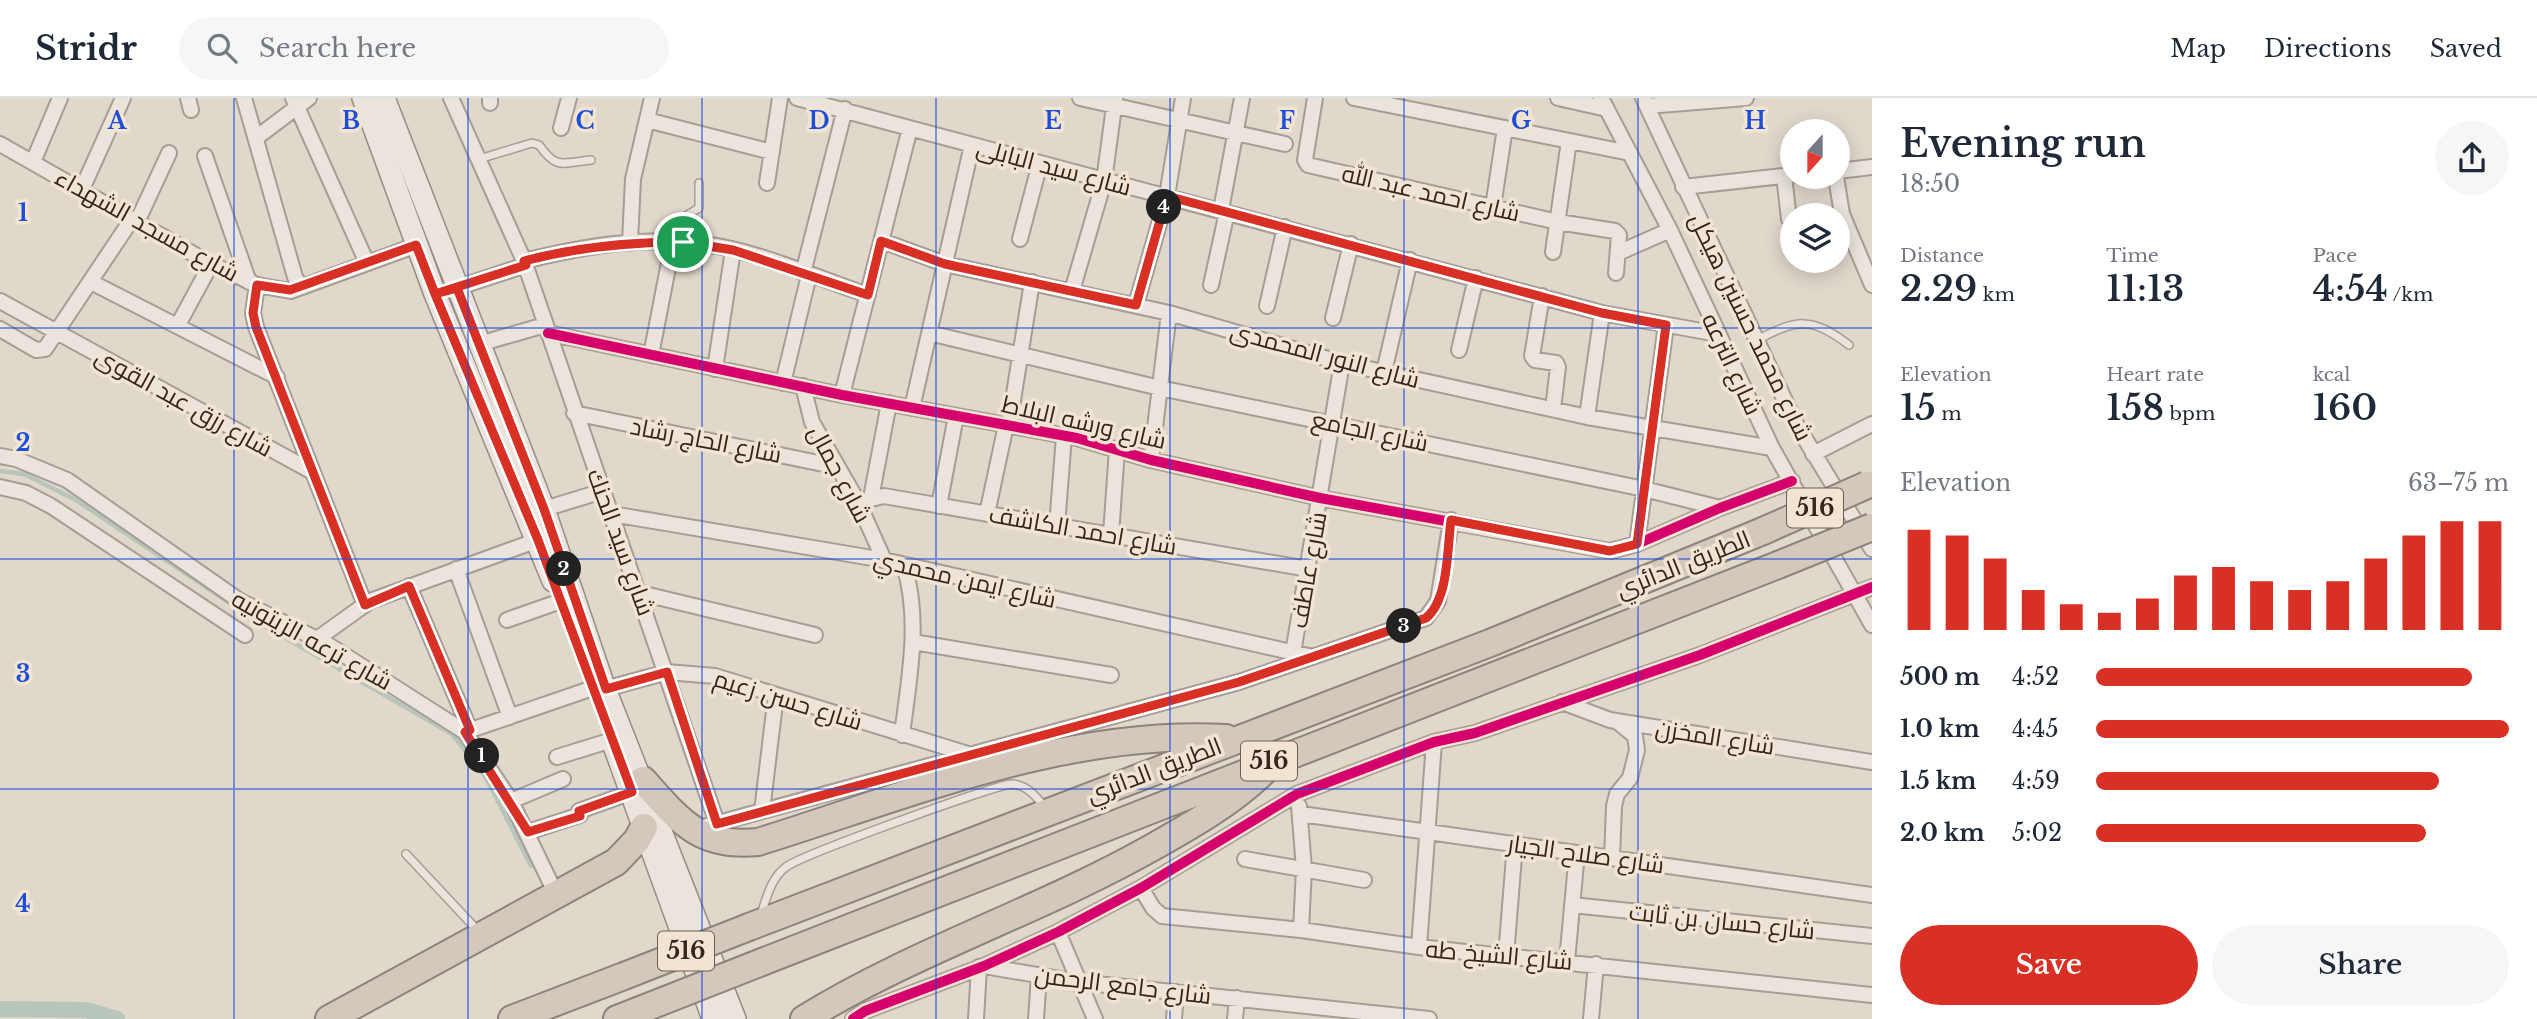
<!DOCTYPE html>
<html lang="en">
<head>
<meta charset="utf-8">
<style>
  body { margin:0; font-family:"Libre Baskerville",Cairo,serif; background:#f6f6f7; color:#1f2937; height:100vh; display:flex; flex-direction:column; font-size:26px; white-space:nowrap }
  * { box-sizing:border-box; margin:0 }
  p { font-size:23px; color:#747a83 }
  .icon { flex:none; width:38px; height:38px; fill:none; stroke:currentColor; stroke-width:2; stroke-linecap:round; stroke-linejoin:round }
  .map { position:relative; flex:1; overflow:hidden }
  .panel { display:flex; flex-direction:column; background:#fff; width:665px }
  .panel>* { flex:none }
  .needle { width:46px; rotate:201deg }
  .tools { position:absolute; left:1780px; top:21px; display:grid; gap:14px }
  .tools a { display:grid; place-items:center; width:70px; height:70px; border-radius:50%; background:#fff; box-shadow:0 4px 18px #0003; font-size:35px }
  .pin { position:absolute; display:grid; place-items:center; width:60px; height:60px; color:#fff; margin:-30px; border:4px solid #fff; border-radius:50%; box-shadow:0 2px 7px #0007 }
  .km { position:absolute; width:35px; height:35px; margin:-18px; border-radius:50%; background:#222; color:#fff; font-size:19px; line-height:35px; text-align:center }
  .round { display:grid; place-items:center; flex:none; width:74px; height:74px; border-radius:37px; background:#f6f6f7 }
  .headline { display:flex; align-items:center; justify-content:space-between; height:119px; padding:0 28px }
  h1 { font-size:38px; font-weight:600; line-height:52px }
  .figures { display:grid; grid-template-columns:repeat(3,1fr); gap:10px; height:119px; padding:7px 28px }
  .figures div { display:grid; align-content:center }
  .figures b { font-size:35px; font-weight:600 }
  .figures small { font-size:19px; font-weight:400 }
  .figures p { font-size:19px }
  .chart { height:196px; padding:14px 28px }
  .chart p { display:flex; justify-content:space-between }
  .chart svg { width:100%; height:126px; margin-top:7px; stroke:#d93025; stroke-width:6 }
  .button { display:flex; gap:14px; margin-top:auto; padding:14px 28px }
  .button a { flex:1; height:80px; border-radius:42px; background:#d93025; color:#fff; font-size:28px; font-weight:600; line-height:80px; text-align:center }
  .button a+a { background:#f6f6f7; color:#1f2937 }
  ul { padding:0 28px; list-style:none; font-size:23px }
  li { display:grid; grid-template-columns:112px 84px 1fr; align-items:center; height:52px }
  li i { height:18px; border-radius:9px; background:#d93025 }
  header { display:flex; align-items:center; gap:42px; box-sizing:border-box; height:98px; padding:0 35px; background:#fff; border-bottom:2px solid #e0e1e3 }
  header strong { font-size:33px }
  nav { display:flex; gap:38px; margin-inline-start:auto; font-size:24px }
  .search { width:490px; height:63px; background:#f6f6f7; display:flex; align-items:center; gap:18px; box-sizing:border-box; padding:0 24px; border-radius:38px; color:#747a83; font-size:26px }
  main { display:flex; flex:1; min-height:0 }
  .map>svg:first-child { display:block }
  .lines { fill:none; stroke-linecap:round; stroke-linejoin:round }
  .stream { stroke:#b7c5ba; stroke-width:4.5 }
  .canal { stroke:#b7c5ba; stroke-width:16 }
  .lane-casing { stroke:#a69d95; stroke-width:10 }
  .street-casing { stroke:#a69d95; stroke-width:18 }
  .secondary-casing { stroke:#968d85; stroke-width:24 }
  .highway-casing { stroke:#8c837c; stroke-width:30 }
  .lane { stroke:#eae4dd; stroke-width:7 }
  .street { stroke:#eae4dd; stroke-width:14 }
  .secondary { stroke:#eae4dd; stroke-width:21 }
  .highway { stroke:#d4c8bd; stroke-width:26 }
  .highway-bridge-casing { stroke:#8c837c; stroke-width:30; stroke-linecap:butt }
  .highway-bridge { stroke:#d4c8bd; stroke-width:26 }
  .cycleway-casing { stroke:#f2e4d2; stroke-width:15 }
  .cycleway { stroke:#d6006c; stroke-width:10 }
  .route-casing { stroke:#fff; stroke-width:14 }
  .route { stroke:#d93025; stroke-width:9 }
  .grid { fill:none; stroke:#1d4ed8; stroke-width:2; stroke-opacity:0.55 }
  .labels { text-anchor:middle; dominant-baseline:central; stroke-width:7; stroke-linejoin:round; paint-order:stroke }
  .shield { fill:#f2e4d2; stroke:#6d5e54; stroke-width:2 }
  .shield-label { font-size:23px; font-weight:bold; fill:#34251e }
  .street-label { font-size:24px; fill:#34251e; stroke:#f2e4d2 }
  .grid-label { font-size:23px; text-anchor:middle; font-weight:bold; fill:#1d4ed8; stroke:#f2e4d2; stroke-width:7; stroke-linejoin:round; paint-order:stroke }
</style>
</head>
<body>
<header>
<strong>Stridr</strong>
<div class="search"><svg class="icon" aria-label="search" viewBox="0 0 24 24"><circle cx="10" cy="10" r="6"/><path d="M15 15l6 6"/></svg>Search here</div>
<nav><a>Map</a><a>Directions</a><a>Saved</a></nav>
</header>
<main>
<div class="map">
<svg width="1872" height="921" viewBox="0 0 1872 921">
  <rect width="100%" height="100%" fill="#e1d8cc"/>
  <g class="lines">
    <!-- stream -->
    <path class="stream" d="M0,373L24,376L76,402L258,524L452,636L485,678L531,768"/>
    <!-- canal -->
    <path class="canal" d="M0,911L86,912L117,921"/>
    <!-- lane casing -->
    <g class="lane-casing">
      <path id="lane" d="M479,61L532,45L539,47C557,72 561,65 591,62
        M683,144L684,119L699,110V85
        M1755,243C1797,221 1811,218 1849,247
        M406,756L479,834
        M761,816C767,799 771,780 786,769C799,758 997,686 1012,686C1028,687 1036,699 1046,710"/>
    </g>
    <!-- street casing -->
    <g class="street-casing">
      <path id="street" d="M188,0L191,12
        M244,0L295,179L301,189
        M293,0L367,165
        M451,0L524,163L717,725
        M797,0L1602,215L1718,236
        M1080,0L1285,46
        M1315,0L1305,62L1308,67L1558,124L1615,133L1619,137L1616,175
        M1354,0L1630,55
        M1558,0L1607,11
        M1601,0L1670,132L1772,350L1872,527
        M1643,0L1796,326L1872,451
        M490,5V0
        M1647,8L1746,0
        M647,22L772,54
        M561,30L569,0
        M256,40L309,0
        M0,46L211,166L257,187L291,193L417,147
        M205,58L249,184
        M33,64L60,0
        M1838,73L1872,69
        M1784,78L1789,121
        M1836,79L1842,116L1872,187
        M767,85L780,0
        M1683,89L1792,77
        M82,91L123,0
        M1493,109L1505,30
        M1221,112L1242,0
        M137,124L169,55
        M1020,141L1040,65
        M882,143L945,166L1169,215L1342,265L1587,319L1772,350
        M630,144L633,81L652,0
        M1553,154L1569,43
        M1618,155L1670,132
        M524,163C584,148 648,137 710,147C763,155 817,180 868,197
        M803,175L845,11
        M91,184L277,279
        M257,187L253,215L256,229L365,507
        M1211,187L1227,114
        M450,192L526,167
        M1072,193L1104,83L1115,1
        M1542,198L1532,258L1535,262L1556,265L1558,269L1553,311
        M0,203L311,373
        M1136,207L1167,98L1183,0
        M1267,208L1285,129
        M1333,220L1351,146
        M178,227L211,166
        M0,231L36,252L45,251L132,121
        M548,235L842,297L1077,340L1151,362L1320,400L1610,453L1637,446L1720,410L1792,383
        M929,235L1160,290L1644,391L1720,410
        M479,246L545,227
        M1459,252L1476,180
        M651,257L673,144
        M715,271L733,152
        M1384,274L1410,162
        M783,285L809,177
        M803,288L812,324L858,404L884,462
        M842,297L910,30
        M912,310L972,47
        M574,315L838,369
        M1587,319L1602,215
        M1009,327L1032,184
        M1813,356L1872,326
        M0,358L16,361L67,382L240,503L327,546L465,634L511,703L556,796
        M1151,362L1169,215
        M0,389L26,395L51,408L245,537
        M871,400L889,305
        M858,404L884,398L1308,471
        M939,408L956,318
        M544,411L603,393
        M612,416L884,462L1313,559
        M987,416L1006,327
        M1057,428L1064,338
        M1111,437L1117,351
        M1637,446L1666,227
        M456,471L510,619
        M409,488L470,632
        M640,495L815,537
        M507,522L561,503
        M317,541L370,503L538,442
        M913,544L1111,577
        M1293,555L1342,265
        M605,591L667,574L715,578L968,656
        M1562,604L1610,622L1872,664
        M465,634L593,590
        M902,637C909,580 921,523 904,467
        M557,659L612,642
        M511,703L563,681
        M1299,708L1304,771L1301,832
        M762,713L776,597
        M1301,716L1872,797
        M696,731L1239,584L1426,520L1438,503L1451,422
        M528,734L580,717L579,713L632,694
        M1612,760L1614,708L1617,696L1630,680L1637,652L1635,638L1619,625
        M1245,761L1364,782
        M1141,790L1153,810L1162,818L1301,832L1419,849L1872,897
        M1572,807L1872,838
        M1058,834L1095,921
        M1419,849L1434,644
        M1506,858L1515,746
        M1567,863L1577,755
        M984,868L1078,884L1429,921
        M853,921L865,913L984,868L1058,834L1141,790L1297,696L1434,644L1475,635L1700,557L1872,489
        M976,921L979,869
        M1036,921L1039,877
        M1174,921L1176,894
        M1235,921L1237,900
        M1591,921L1596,866"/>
    </g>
    <!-- secondary casing -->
    <g class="secondary-casing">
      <path id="secondary" d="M363,0L435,196L553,483
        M384,0L544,411L605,591L735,921
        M614,648L713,921"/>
    </g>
    <!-- highway casing -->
    <g class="highway-casing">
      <path id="highway" d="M643,682C679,722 699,750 758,744C909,697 1066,631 1226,640
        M749,829L1490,545L1763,433
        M762,864L1778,467
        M329,921L616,764L637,742L644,729
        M512,921L624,878
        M617,921L640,912
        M804,921C914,853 1040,813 1153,749C1192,727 1231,705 1263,674"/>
    </g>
    <!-- lane -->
    <use href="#lane" class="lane"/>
    <!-- street -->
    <use href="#street" class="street"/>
    <!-- secondary -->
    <use href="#secondary" class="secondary"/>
    <!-- highway -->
    <use href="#highway" class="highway"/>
    <!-- highway-bridge casing -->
    <g class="highway-bridge-casing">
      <path id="highway-bridge" d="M1763,433L1867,387
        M1778,467L1872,429
        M624,878L749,829
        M640,912L762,864"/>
    </g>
    <!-- highway-bridge -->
    <use href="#highway-bridge" class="highway-bridge"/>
    <!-- cycleway casing -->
    <g class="cycleway-casing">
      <path id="cycleway" d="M548,235L842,297L1077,340L1151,362L1320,400L1610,453L1637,446L1720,410L1792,383
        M853,921L865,913L984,868L1058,834L1141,790L1297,696L1434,644L1475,635L1700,557L1872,489"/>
    </g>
    <!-- cycleway -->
    <use href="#cycleway" class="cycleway"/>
  </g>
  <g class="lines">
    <!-- route casing -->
    <g class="route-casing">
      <path id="route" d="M683,144C628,144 577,149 524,163L526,167L435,196L416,147L290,192L257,187L253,215L256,229L365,507L409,488L470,632L465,634L528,734L580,718L579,713L632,694L538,442L435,196L457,190L544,411L606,591L667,574L717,726L1239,584L1426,520C1449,501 1447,451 1451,422L1610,453L1637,446L1666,227L1602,215L1167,98L1136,207L945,166L881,143L868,197L733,152L683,144"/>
    </g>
    <!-- route -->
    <use href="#route" class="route"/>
  </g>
  <!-- grid -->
  <path class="grid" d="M234,0V921M468,0V921M702,0V921M936,0V921M1170,0V921M1404,0V921M1638,0V921M0,230H1872M0,461H1872M0,691H1872"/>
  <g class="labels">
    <!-- shield labels -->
    <g class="shield">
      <rect x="1787" y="390.5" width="56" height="39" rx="5"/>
      <rect x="1241" y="643.5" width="56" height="39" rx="5"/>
      <rect x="658" y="833.5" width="56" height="39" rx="5"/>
    </g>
    <g class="shield-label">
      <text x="1815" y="410">516</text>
      <text x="1269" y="663">516</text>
      <text x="686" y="853">516</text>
    </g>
    <!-- street labels -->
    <g class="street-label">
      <text transform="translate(1054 69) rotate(15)">شارع سيد البابلى</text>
      <text transform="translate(1431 95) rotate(13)">شارع احمد عبد الله</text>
      <text transform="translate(147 127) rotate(29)">شارع مسجد الشهداء</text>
      <text transform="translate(1751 229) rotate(64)">شارع محمد حسنين هيكل</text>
      <text transform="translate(1325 257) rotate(15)">شارع النور المحمدى</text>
      <text transform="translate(1732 266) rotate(65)">شارع الترعه</text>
      <text transform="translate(184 304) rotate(29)">شارع رزق عبد القوى</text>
      <text transform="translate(1084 324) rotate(13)">شارع ورشه البلاط</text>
      <text transform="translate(1370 333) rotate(12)">شارع الجامع</text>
      <text transform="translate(706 342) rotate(11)">شارع الحاج رشاد</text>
      <text transform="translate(840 376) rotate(62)">شارع جمال</text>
      <text transform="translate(1083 432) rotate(10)">شارع احمد الكاشف</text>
      <text transform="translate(621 444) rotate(70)">شارع سيد الحنك</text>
      <text transform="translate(1683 466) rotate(-22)">الطريق الدائري</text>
      <text transform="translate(1308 472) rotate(-80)">شارع عاطف</text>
      <text transform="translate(965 481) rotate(13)">شارع ايمن محمدي</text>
      <text transform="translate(312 542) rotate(29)">شارع ترعه الزيتونيه</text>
      <text transform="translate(788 602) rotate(17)">شارع حسن زعيم</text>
      <text transform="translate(1715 639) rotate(9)">شارع المخزن</text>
      <text transform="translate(1154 672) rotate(-21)">الطريق الدائري</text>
      <text transform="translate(1586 756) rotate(8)">شارع صلاح الجيار</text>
      <text transform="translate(1722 823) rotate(6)">شارع حسان بن ثابت</text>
      <text transform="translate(1499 857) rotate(5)">شارع الشيخ طه</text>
      <text transform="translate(1123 887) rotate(7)">شارع جامع الرحمن</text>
    </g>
  </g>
  <g class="grid-label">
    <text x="117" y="31">A</text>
    <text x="351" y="31">B</text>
    <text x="585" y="31">C</text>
    <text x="819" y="31">D</text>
    <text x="1053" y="31">E</text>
    <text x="1287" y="31">F</text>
    <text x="1521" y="31">G</text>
    <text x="1755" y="31">H</text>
    <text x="23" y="123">1</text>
    <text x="23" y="353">2</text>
    <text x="23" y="584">3</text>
    <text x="23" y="814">4</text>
  </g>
</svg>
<div class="tools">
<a><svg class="needle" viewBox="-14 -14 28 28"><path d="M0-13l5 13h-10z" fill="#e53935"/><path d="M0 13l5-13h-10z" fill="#747a83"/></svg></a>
<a><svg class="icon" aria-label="layers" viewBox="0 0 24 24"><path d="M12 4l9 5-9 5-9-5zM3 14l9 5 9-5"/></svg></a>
</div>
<div class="pin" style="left:683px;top:144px;background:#1e9e55"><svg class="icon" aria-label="arrive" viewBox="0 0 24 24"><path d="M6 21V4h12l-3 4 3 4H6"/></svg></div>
<b class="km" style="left:482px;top:658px">1</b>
<b class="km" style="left:564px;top:471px">2</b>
<b class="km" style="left:1404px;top:528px">3</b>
<b class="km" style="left:1164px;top:109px">4</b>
</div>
<section class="panel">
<div class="headline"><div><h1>Evening run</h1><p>18:50</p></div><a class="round"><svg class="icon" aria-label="share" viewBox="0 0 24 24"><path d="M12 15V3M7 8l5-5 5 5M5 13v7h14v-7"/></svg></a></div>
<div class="figures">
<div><p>Distance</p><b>2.29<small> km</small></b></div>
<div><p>Time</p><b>11:13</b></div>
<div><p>Pace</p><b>4:54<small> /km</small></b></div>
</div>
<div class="figures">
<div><p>Elevation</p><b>15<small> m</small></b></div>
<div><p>Heart rate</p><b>158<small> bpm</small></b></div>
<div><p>kcal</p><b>160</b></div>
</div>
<div class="chart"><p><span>Elevation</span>63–75 m</p>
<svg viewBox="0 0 160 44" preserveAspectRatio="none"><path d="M5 44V9M15 44V11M25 44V19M35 44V30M45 44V35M55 44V38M65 44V33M75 44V25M85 44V22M95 44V27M105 44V30M115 44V27M125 44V19M135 44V11M145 44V6M155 44V6"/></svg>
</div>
<ul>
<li><b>500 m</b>4:52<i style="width:91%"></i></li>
<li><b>1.0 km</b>4:45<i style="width:100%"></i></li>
<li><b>1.5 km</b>4:59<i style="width:83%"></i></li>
<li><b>2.0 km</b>5:02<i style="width:80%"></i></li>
</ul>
<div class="button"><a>Save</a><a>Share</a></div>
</section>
</main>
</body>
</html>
